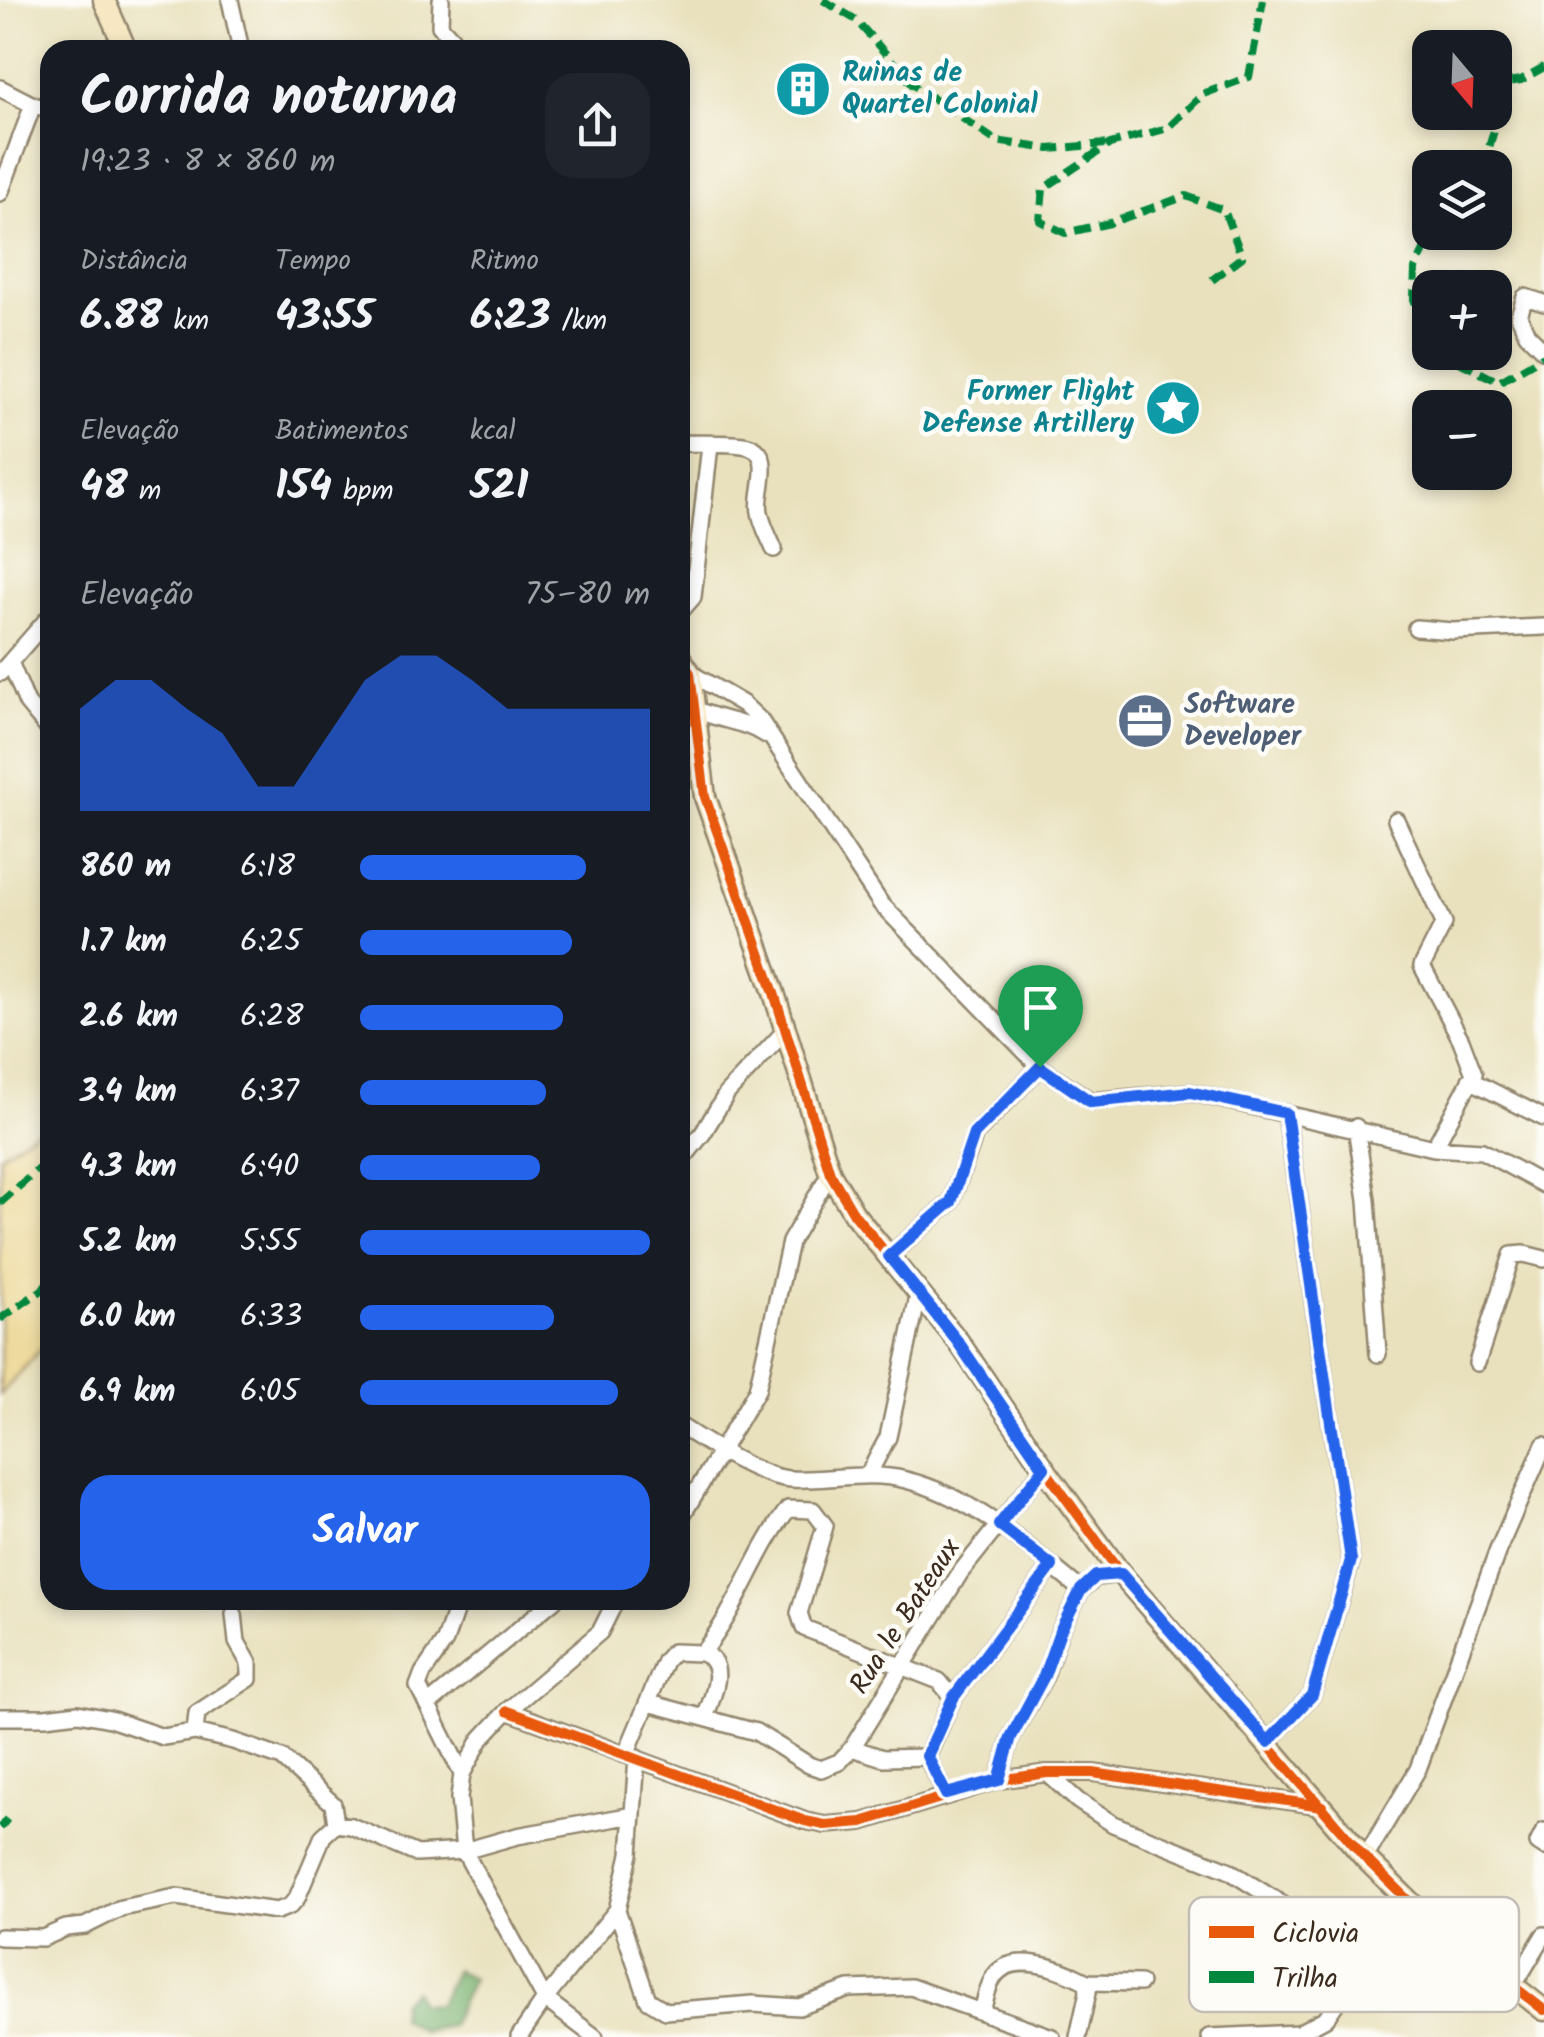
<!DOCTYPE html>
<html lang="pt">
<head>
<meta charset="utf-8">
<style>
  body { margin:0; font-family:Kalam,sans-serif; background:#20242c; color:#f1f3f6; height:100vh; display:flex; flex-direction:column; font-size:38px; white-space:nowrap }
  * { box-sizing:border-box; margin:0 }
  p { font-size:32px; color:#9ea1a6 }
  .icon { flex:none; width:55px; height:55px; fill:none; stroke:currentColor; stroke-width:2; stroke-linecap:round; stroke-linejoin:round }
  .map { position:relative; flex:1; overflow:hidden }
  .panel { position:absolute; left:40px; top:40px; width:650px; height:1570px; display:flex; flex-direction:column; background:#171b24; border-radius:30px; box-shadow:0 5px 15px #0003 }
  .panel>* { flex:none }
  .needle { width:65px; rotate:161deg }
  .buttons { position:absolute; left:1412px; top:30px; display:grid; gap:20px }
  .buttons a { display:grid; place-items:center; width:100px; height:100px; border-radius:20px; background:#171b24; box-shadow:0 5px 15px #0003; font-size:50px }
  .pin { position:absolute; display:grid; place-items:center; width:85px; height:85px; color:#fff; margin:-102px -42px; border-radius:50% 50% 50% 0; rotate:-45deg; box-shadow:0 0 10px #0007 }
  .pin .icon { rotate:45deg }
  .round { display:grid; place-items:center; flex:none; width:105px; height:105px; border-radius:30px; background:#20242c }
  .head { display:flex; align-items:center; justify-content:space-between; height:170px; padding:0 40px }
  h1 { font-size:55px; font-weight:800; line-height:75px }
  .metrics { display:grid; grid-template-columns:repeat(3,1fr); gap:15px; height:170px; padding:10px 40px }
  .metrics div { display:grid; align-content:center }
  .metrics b { font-size:42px; font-weight:800 }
  .metrics small { font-size:28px; font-weight:400 }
  .metrics p { font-size:28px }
  .chart { height:280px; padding:20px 40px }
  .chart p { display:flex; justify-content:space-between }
  .chart svg { width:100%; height:180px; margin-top:10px; fill:#2563eb; opacity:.7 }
  .button { display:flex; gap:20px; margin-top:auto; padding:20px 40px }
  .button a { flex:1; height:115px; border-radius:30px; background:#2563eb; color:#fff; font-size:40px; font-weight:800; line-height:115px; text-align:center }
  ul { padding:0 40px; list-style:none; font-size:32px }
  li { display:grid; grid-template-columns:160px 120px 1fr; align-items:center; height:75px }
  li i { height:25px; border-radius:12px; background:#2563eb }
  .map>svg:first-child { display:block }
  .forest { fill:#7db472; stroke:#5c6f48; stroke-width:2.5 }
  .sand { fill:#eeda9e; stroke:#94825e; stroke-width:2.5 }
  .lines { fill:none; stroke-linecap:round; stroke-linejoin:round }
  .street-casing { stroke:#92866e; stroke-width:20 }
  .secondary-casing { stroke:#92866e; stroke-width:25 }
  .street { stroke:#fff; stroke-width:15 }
  .secondary { stroke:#f7e8c3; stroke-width:20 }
  .quiet { stroke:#00873e; stroke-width:8; stroke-dasharray:15 8; stroke-linecap:butt }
  .cycleway-casing { stroke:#fdfcf7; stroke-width:16 }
  .cycleway { stroke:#e8590c; stroke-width:10 }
  .route-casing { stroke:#fff; stroke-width:20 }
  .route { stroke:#2563eb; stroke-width:12 }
  .labels { text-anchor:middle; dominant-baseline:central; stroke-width:9; stroke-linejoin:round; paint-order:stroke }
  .culture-label { font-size:28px; font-weight:bold; fill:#0d838f; stroke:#fdfcf7; text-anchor:start }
  .service-label { font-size:28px; font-weight:bold; fill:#4e5e75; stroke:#fdfcf7; text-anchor:start }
  .street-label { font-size:28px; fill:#3b2a1e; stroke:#fdfcf7 }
  .key { fill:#fdfcf7; stroke:#c3bdb6; stroke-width:2.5 }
  .key-label { font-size:28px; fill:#3b2a1e }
</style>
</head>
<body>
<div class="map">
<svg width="1544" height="2037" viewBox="0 0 1544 2037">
  <rect width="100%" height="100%" fill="#fdfcf7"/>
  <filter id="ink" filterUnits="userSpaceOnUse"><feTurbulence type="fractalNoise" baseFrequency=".01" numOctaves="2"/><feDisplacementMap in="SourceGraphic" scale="20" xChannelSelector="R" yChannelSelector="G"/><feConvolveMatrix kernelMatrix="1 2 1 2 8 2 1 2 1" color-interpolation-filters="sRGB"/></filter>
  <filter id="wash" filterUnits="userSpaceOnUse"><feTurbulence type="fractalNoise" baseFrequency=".0048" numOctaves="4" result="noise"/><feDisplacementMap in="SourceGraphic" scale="40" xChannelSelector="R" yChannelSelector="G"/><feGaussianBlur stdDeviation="2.25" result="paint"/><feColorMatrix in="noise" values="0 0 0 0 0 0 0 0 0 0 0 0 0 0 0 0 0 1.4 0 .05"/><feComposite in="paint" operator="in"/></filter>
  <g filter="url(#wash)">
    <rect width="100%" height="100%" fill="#e9e1bd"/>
    <!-- forest -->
    <path class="forest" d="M455,1970L472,1978L450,2026L422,2031L400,2018L401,2001L414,1990L420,2004L438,2005Z"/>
    <!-- sand -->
    <path class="sand" d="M50,1121V1339L0,1395V1155Z"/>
  </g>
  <g filter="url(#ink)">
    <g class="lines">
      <!-- street casing -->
      <g class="street-casing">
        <path id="street" d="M230,0L241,50
          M441,0L440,26L462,50
          M0,88L33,105L50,109
          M0,193L33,105
          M1544,303L1525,297L1519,316L1527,334L1544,351
          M680,443C701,444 723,442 743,445C779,450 755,493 760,512C762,525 769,537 774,549
          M680,612L693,597L710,445
          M1416,628L1453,631L1544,627
          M10,662L50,616
          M0,673L10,662L27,703L50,731
          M690,673L743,704L760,720L881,904L1040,1067
          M695,709C719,721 746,721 768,736
          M1396,820L1444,923L1422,966L1461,1040L1474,1074L1434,1148
          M1470,1080L1544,1118
          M1356,1127L1367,1200L1378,1354
          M680,1162L703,1133L727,1093L786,1030
          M889,1256L951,1202L975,1134L1040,1067L1091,1101L1190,1092L1434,1148L1482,1151L1544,1185
          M1477,1363L1512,1255L1524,1254L1544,1259
          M680,1426C706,1443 761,1478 791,1479C829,1481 867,1470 906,1480C974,1497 1028,1547 1081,1590L1096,1577L1121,1574
          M868,1475L888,1437L919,1292
          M813,1510L825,1526L799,1613L804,1628L939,1681L953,1698L927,1757L946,1794
          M680,1519L757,1390L790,1242L830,1173
          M459,1600L445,1641L423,1673L418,1686L462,1774
          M702,1653C729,1664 712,1697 705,1718
          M953,1698L1052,1566
          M649,1703L756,1732L809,1765L821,1769L839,1762L852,1748L960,1573L1044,1468
          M428,1705L554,1600
          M507,1711L805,1821L825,1825L862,1822L999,1780L1047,1773H1093L1322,1806
          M0,1717H45L78,1713L110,1719L163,1737L195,1732L233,1741L282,1758L333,1804L336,1824
          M195,1732L197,1713L249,1679V1663L237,1642L234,1614
          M1268,1742L1312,1695L1351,1561L1286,1113
          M852,1748L883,1758L927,1757
          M626,1754L665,1661L673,1652L702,1653C738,1609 754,1554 788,1509L813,1510
          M1047,1773L1078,1801L1113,1824L1228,1870L1291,1910L1349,1953L1360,1968
          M999,1780L1011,1737L1045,1676L1060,1631L1081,1590
          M1544,1831L1538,1843L1544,1847
          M1365,1858L1418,1769L1498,1550L1544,1445
          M617,1910L648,2000L666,2011L753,2004L799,2007L849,1989L911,1987L1052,2037
          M0,1937L43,1938L66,1928L85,1926L121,1908L176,1897L277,1911L290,1906L297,1898L323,1836L336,1824L351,1826L417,1854L464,1851L517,1836L633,1815
          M1087,1982L1140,1983
          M1514,1985L1544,1935
          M982,2011C985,2002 987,1989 992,1980C1009,1948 1062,1969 1087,1982L1088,1992L1078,2037
          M519,2037L545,1999L617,1910L630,1854L637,1758
          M595,2037L545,1999L464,1851L459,1798L462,1774L481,1739L507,1711L600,1632L616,1600
          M1209,2037L1298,2033L1326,2018L1360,1968L1382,1977L1390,1972L1425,1917"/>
      </g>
      <!-- secondary casing -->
      <g class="secondary-casing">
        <path id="secondary" d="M104,0L126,50
          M680,658L690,673L705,797L774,993L830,1173L854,1214L958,1341L1044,1468L1121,1574L1365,1858L1425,1917L1544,2010"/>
      </g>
      <!-- street -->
      <use href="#street" class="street"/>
      <!-- secondary -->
      <use href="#secondary" class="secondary"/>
      <!-- quiet -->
      <path class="quiet" d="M823,0L856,20L913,85L996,141L1049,149L1105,144
        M1495,94L1500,83L1521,80L1544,67
        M1483,168L1497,120L1495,112
        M1212,280L1242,257L1224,210L1186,196L1110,223L1065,233L1040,221L1043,189L1110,144L1168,128L1203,94L1249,77L1263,0
        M1430,348L1414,299L1415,269L1433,232
        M1439,352L1499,382L1544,356
        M0,1203L50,1159
        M0,1319L42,1290L50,1279
        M0,1828L7,1819"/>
      <!-- cycleway casing -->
      <g class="cycleway-casing">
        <path id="cycleway" d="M680,658L690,673L705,797L774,993L830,1173L854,1214L958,1341L1044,1468L1121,1574L1365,1858L1425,1917L1544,2010
          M507,1711L805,1821L825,1825L862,1822L999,1780L1047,1773H1093L1322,1806"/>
      </g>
      <!-- cycleway -->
      <use href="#cycleway" class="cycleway"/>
    </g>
  </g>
  <g class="lines" filter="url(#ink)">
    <!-- route casing -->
    <g class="route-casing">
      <path id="route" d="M1040,1067L1091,1102L1190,1092L1286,1113L1351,1560L1312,1695L1268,1742L1121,1574L1096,1576L1081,1590L1060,1631L1044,1676L1011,1737L999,1780L946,1794L927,1756L953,1698L1052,1566L999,1525L1044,1468L958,1342L889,1256L951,1202L974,1134Z"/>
    </g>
    <!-- route -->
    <use href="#route" class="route"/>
  </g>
  <!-- icons -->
  <defs>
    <g id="building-disc" transform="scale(2.875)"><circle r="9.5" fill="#0f9aa8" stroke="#fdfcf7"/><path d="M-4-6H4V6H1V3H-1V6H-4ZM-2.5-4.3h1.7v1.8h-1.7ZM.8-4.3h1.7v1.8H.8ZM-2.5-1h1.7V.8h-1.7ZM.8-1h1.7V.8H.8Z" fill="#fff"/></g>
    <g id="sight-disc" transform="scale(2.875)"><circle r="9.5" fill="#0f9aa8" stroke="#fdfcf7"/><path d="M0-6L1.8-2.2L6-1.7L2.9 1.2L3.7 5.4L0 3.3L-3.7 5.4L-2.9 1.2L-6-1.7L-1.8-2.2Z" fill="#fff"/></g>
    <g id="office-disc" transform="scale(2.875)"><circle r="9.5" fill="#5c6f8a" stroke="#fdfcf7"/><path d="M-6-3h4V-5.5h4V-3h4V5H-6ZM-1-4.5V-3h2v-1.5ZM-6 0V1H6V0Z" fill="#fff"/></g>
  </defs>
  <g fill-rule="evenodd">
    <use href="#building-disc" x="803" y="89"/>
    <use href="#sight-disc" x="1173" y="408"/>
    <use href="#office-disc" x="1145" y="721"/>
  </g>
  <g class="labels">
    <!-- culture labels -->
    <g class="culture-label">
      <text x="842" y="73">Ruinas de<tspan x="842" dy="32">Quartel Colonial</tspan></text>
      <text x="1134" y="392" text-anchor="end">Former Flight<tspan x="1134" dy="32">Defense Artillery</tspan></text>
    </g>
    <!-- service labels -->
    <g class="service-label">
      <text x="1184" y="705">Software<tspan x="1184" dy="32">Developer</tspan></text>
    </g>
    <!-- street labels -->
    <g class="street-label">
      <text transform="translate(906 1617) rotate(-57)">Rua le Bateaux</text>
    </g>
  </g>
  <!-- legend -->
  <rect x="1189" y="1897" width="330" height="115" rx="15" class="key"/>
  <rect x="1209" y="1926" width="45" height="12" fill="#e8590c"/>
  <rect x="1209" y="1971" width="45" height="12" fill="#00873e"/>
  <g class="key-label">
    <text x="1272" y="1942">Ciclovia</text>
    <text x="1272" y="1987">Trilha</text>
  </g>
</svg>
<div class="buttons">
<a><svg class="needle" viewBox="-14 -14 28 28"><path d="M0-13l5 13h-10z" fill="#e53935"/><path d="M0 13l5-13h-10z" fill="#9ea1a6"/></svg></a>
<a><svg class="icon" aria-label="layers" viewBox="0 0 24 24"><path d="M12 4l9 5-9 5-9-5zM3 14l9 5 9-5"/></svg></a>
<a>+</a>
<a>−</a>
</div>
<div class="pin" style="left:1040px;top:1067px;background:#1e9e55"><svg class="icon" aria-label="arrive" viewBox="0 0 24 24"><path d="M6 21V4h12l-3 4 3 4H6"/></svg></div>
<section class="panel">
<div class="head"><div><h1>Corrida noturna</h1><p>19:23 · 8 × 860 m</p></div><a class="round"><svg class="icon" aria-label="share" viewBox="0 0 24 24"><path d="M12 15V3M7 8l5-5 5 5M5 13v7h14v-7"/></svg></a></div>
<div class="metrics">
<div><p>Distância</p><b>6.88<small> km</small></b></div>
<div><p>Tempo</p><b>43:55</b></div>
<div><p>Ritmo</p><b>6:23<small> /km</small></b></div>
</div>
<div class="metrics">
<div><p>Elevação</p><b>48<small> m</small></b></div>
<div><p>Batimentos</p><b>154<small> bpm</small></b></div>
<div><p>kcal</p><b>521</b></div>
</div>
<div class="chart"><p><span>Elevação</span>75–80 m</p>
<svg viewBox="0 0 160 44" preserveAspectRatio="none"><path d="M0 44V19L10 12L20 12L30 19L40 25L50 38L60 38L70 25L80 12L90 6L100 6L110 12L120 19L130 19L140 19L150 19L160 19V44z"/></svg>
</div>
<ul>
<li><b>860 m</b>6:18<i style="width:78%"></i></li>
<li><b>1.7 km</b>6:25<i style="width:73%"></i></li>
<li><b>2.6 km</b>6:28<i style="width:70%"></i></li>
<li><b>3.4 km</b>6:37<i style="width:64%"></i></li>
<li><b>4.3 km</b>6:40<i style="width:62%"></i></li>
<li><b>5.2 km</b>5:55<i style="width:100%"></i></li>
<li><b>6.0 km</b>6:33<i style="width:67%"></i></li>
<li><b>6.9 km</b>6:05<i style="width:89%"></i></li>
</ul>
<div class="button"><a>Salvar</a></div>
</section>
</div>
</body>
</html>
